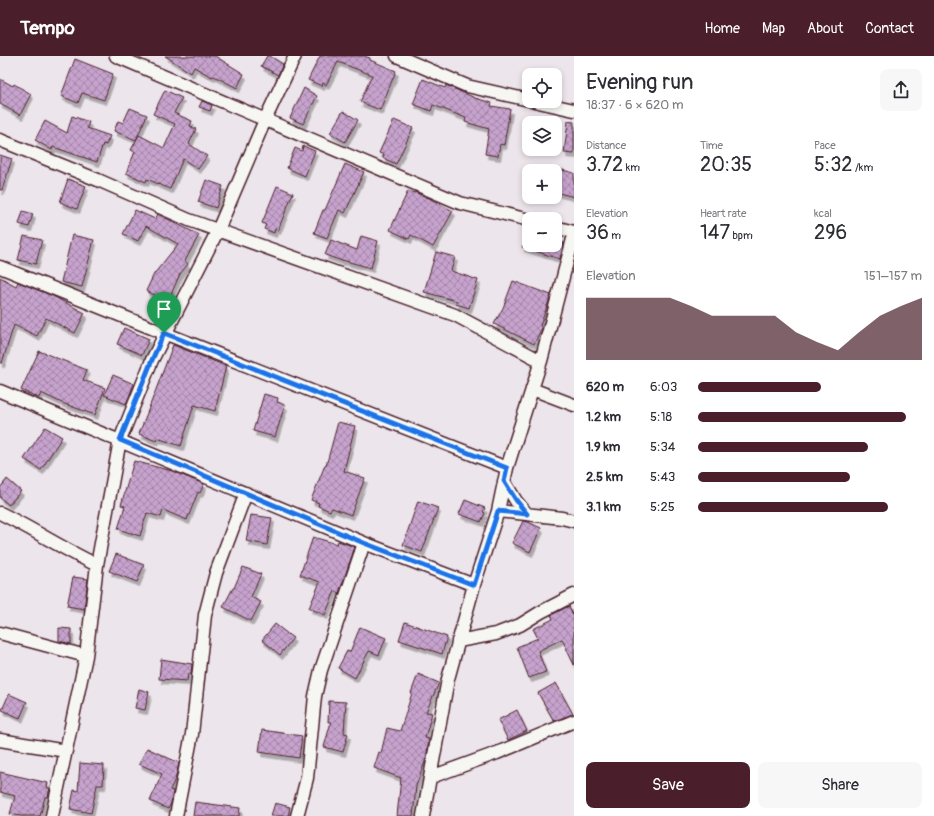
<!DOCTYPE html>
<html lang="en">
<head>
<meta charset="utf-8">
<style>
  body { margin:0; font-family:Pangolin,sans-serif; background:#f7f7f7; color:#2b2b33; height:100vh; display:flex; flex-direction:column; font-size:15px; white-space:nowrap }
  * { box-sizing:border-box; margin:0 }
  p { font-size:13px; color:#7c7c81 }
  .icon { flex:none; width:22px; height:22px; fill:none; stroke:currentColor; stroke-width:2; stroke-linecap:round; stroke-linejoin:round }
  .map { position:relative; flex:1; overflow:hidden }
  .details { display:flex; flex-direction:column; background:#fff; width:360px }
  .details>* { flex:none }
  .tools { position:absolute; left:522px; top:12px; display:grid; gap:8px }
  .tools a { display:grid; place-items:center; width:40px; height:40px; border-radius:8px; background:#fff; box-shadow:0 2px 6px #0003; font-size:20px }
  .pin { position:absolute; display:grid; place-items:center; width:34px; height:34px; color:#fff; margin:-41px -17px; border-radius:50% 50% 50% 0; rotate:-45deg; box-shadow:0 0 4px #0007 }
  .pin .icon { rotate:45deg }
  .round { display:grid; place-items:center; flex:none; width:42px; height:42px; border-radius:8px; background:#f7f7f7 }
  .overview { display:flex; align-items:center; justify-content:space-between; height:68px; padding:0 12px }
  h1 { font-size:22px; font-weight:600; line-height:30px }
  .metrics { display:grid; grid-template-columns:repeat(3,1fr); gap:6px; height:68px; padding:4px 12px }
  .metrics div { display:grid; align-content:center }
  .metrics b { font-size:20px; font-weight:600 }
  .metrics small { font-size:11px; font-weight:400 }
  .metrics p { font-size:11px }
  .chart { height:112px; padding:8px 12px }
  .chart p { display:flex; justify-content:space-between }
  .chart svg { width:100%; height:72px; margin-top:4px; fill:#4a1f2b; opacity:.7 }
  .action { display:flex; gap:8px; margin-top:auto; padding:8px 12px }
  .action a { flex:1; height:46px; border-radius:8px; background:#4a1f2b; color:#fff; font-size:16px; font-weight:600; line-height:46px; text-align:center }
  .action a+a { background:#f7f7f7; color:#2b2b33 }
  ul { padding:0 12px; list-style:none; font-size:13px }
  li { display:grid; grid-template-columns:64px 48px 1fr; align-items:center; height:30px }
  li i { height:10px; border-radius:5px; background:#4a1f2b }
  header { display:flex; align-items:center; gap:24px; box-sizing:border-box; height:56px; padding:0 20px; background:#4a1f2b; color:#fff }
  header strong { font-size:19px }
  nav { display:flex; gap:22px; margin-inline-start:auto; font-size:14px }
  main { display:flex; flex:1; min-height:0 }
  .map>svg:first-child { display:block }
  .building { fill:url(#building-cross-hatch); stroke:#4a1f2b; filter:url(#shadow) }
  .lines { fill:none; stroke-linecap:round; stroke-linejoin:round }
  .street-casing { stroke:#4a1f2b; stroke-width:15 }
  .street { stroke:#f6f6f2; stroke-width:12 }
  .route-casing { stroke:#fff; stroke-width:8 }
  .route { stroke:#1a73e8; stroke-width:5 }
</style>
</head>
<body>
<header>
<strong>Tempo</strong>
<nav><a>Home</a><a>Map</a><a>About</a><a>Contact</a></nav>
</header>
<main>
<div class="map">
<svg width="574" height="760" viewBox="0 0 574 760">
  <defs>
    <pattern id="building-cross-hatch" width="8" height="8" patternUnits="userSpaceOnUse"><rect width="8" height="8" fill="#c6a3cd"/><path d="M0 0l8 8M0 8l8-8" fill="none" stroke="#a384a7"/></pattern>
    <filter id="shadow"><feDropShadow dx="2.5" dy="4.5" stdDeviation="0" flood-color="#0004"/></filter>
  </defs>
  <rect width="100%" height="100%" fill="#ece5eb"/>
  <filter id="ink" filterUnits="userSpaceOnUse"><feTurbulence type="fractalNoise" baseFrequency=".025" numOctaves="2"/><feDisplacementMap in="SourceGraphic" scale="8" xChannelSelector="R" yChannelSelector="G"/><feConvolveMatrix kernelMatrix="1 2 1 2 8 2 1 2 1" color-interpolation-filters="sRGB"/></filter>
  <g filter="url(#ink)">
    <!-- building -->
    <path class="building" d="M165,0H215L244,18L237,32L214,20L212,21L194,11L191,17Z
      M267,0H270L283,8L278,19L261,10Z
      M320,0H364L370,2V4L396,15L380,54L360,46L372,19L338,6L326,29L323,27L322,30L308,24Z
      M75,3L113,18L104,44L82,37L78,47L61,40Z
      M0,23L13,30L14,28L31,38L20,59L0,48Z
      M423,23L445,32L446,29L475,42L492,47L491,50L510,53L504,89L500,88L498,100L485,98L489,73L465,66L466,62L433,49L431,55L413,48Z
      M304,32L317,40L303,68L290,62Z
      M165,34L182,42L174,57L192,65L190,70L196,73L189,88L207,100L198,113L183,103L170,133L147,123L146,126L126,117L135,96L131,94L139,79L164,92L175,68L153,58Z
      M202,45L212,49L210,55L199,51Z
      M130,52L147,59L136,84L114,75L118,65L123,67Z
      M343,55L358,64L345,86L330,77Z
      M72,60L89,66L87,72L110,80L106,89L103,88L97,106L53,91L52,94L35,84L45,65L67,77Z
      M394,64L413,72L396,108L383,102L384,99L379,97Z
      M568,65L574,66V98L564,97Z
      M303,90L315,95L305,120L287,112L295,92L302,95Z
      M0,99L12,103L2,134H0Z
      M345,108L364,116L345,157L339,154L327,182L314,177L323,154H325Z
      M555,112L574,117V141L555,136Z
      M68,123L86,130L77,153L60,146Z
      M206,124L223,130L216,152L198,146Z
      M277,130L293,137L278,174L275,173L274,177L264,173L266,169L262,167Z
      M408,135L414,137V136L429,142L453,155L433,191L411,179L409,183L390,174Z
      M135,154L155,163L158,158L199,179L185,205L188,208L180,218L168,245L146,235L154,218L178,188L146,170L138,185L123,178Z
      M23,155L33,158L29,171L19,168Z
      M72,179L94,184L82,231L61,226Z
      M24,180L42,184L36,208L18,204Z
      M361,180L378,185L371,212L342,204V205L325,199L331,184L357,194Z
      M555,184L564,187L560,203L522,191L523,189H555Z
      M436,196L455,201L451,215L478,224L469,252L456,248L457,245L424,236Z
      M0,221L16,230L18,226L53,240L85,257L75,277L46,262L37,280L14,269L2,307H0Z
      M513,225L551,239L540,270L542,272L534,288L494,268L503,252Z
      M124,272L149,283L142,299L117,288Z
      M173,289L226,310L215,355L194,349L181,390L157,382L156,385L139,378Z
      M39,295L87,314L83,324L105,332L95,359L62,347L41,337L39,342L21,334Z
      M113,319L134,328L126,348L104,339Z
      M264,338L278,342L277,346L285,349L275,381L253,375Z
      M338,366L355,370L344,415L365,422L351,459L332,452L330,455L318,450L319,447L311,444L325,409L326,410Z
      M45,371L62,381L41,414L24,403Z
      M134,405L172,415L204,428L200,437L198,436L187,464L163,454L161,461L147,457L140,480L118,473L125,450L121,449Z
      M7,423L21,435L9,449L0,442V432Z
      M465,444L485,452L483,456L485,457L481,466L459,458Z
      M418,445L438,452L422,496L403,489Z
      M251,459L272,462L267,489L246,485Z
      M523,465L528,466L541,472L530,496L512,487Z
      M313,481L337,488L338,485L355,491L339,537L335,535L325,559L309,552L320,526L300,519Z
      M116,498L144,509L137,526L109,515Z
      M243,511L261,518L251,541L261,546L251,565L223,551L233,532H234Z
      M73,521L88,523L84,553L67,550Z
      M569,550L574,561V609L562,583L538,595L546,616L529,622L517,591L538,582L533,573L553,563L551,559Z
      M405,566L447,581L442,598L399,584Z
      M275,568L293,582L280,599L262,584Z
      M360,571L386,582L379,599L369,595L355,622L338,612L347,595L350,596Z
      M59,572L71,573V588L59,585Z
      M161,603L192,608L191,618H188L187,625L159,623Z
      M418,618L439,627L426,656L432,657L425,682L429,683L426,703L416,730L413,760H397L401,722L374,712L379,696L381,697L387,672L400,675L412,637H411Z
      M556,627L573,658L554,665L538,637Z
      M139,633L149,636L145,654L135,652Z
      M9,638L27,646L20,662L2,654Z
      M329,645L346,646L344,677L348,678L343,696L324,691L331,666H328Z
      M517,654L527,675L508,684L498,664Z
      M262,674L302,680L299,702L259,696Z
      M147,692L179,707L176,721L170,734L173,735L171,747L168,753L150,745L162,718L139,708Z
      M80,707L104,709L103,729H97L91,757L70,753L74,734L78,735Z
      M0,716L48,727L47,732H50L48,741H45L40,760H21L10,758L15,740L0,736Z
      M195,746L240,752L239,760H193Z
      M275,747L290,751L288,760H271Z"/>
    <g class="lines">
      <!-- street casing -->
      <g class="street-casing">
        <path id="street" d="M116,0L460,147L529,164
          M397,0L467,30L529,44
          M534,45L574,54
          M0,84L98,124L189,164L455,259L541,305
          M555,171L574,176
          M0,211L164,277L507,412
          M532,333L574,349
          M0,335L364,487L474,529
          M504,425L516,445L527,458
          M498,455L562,462L574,465
          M0,457C33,473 63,493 97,509
          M0,577L86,600
          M458,585L496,578L520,569L541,556L574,539
          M0,684L66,695
          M431,721L497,697L574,665
          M52,760L86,600L97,509L120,384L152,304L218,174L265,64L295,0
          M176,760L192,678L205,559L216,517L246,437
          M297,760L307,722L315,640L321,614L364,487
          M423,760L448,623L474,529L498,455L507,412L541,305L574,179"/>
      </g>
      <!-- street -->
      <use href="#street" class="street"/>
    </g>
  </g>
  <g class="lines" filter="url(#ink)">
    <!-- route casing -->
    <g class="route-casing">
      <path id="route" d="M164,277L507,412L504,425L516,444L527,458L498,455L474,529L364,487L120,384L152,304Z"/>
    </g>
    <!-- route -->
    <use href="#route" class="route"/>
  </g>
</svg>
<div class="tools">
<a><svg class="icon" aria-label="locate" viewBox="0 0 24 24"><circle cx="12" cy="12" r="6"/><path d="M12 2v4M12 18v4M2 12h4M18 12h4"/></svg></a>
<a><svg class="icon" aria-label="layers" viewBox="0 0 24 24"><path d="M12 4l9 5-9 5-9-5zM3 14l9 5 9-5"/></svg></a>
<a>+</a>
<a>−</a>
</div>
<div class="pin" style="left:164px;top:277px;background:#1e9e55"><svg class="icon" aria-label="arrive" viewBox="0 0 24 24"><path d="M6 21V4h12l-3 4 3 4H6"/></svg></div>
</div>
<section class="details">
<div class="overview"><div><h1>Evening run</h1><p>18:37 · 6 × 620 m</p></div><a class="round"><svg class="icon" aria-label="share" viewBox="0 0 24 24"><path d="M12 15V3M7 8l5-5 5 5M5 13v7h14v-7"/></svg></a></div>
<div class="metrics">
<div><p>Distance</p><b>3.72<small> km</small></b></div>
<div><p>Time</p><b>20:35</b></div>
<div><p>Pace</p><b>5:32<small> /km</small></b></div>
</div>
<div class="metrics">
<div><p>Elevation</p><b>36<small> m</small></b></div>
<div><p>Heart rate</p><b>147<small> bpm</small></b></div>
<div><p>kcal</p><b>296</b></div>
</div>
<div class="chart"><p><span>Elevation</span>151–157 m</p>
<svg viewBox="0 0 160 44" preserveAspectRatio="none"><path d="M0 44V6L10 6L20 6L30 6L40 6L50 11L60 17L70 17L80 17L90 17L100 27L110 33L120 38L130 27L140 17L150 11L160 6V44z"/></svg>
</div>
<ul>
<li><b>620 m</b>6:03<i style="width:55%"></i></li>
<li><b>1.2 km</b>5:18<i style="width:93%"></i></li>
<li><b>1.9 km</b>5:34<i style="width:76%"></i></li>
<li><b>2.5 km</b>5:43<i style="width:68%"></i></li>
<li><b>3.1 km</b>5:25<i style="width:85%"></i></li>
</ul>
<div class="action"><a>Save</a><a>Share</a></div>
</section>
</main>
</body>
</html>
